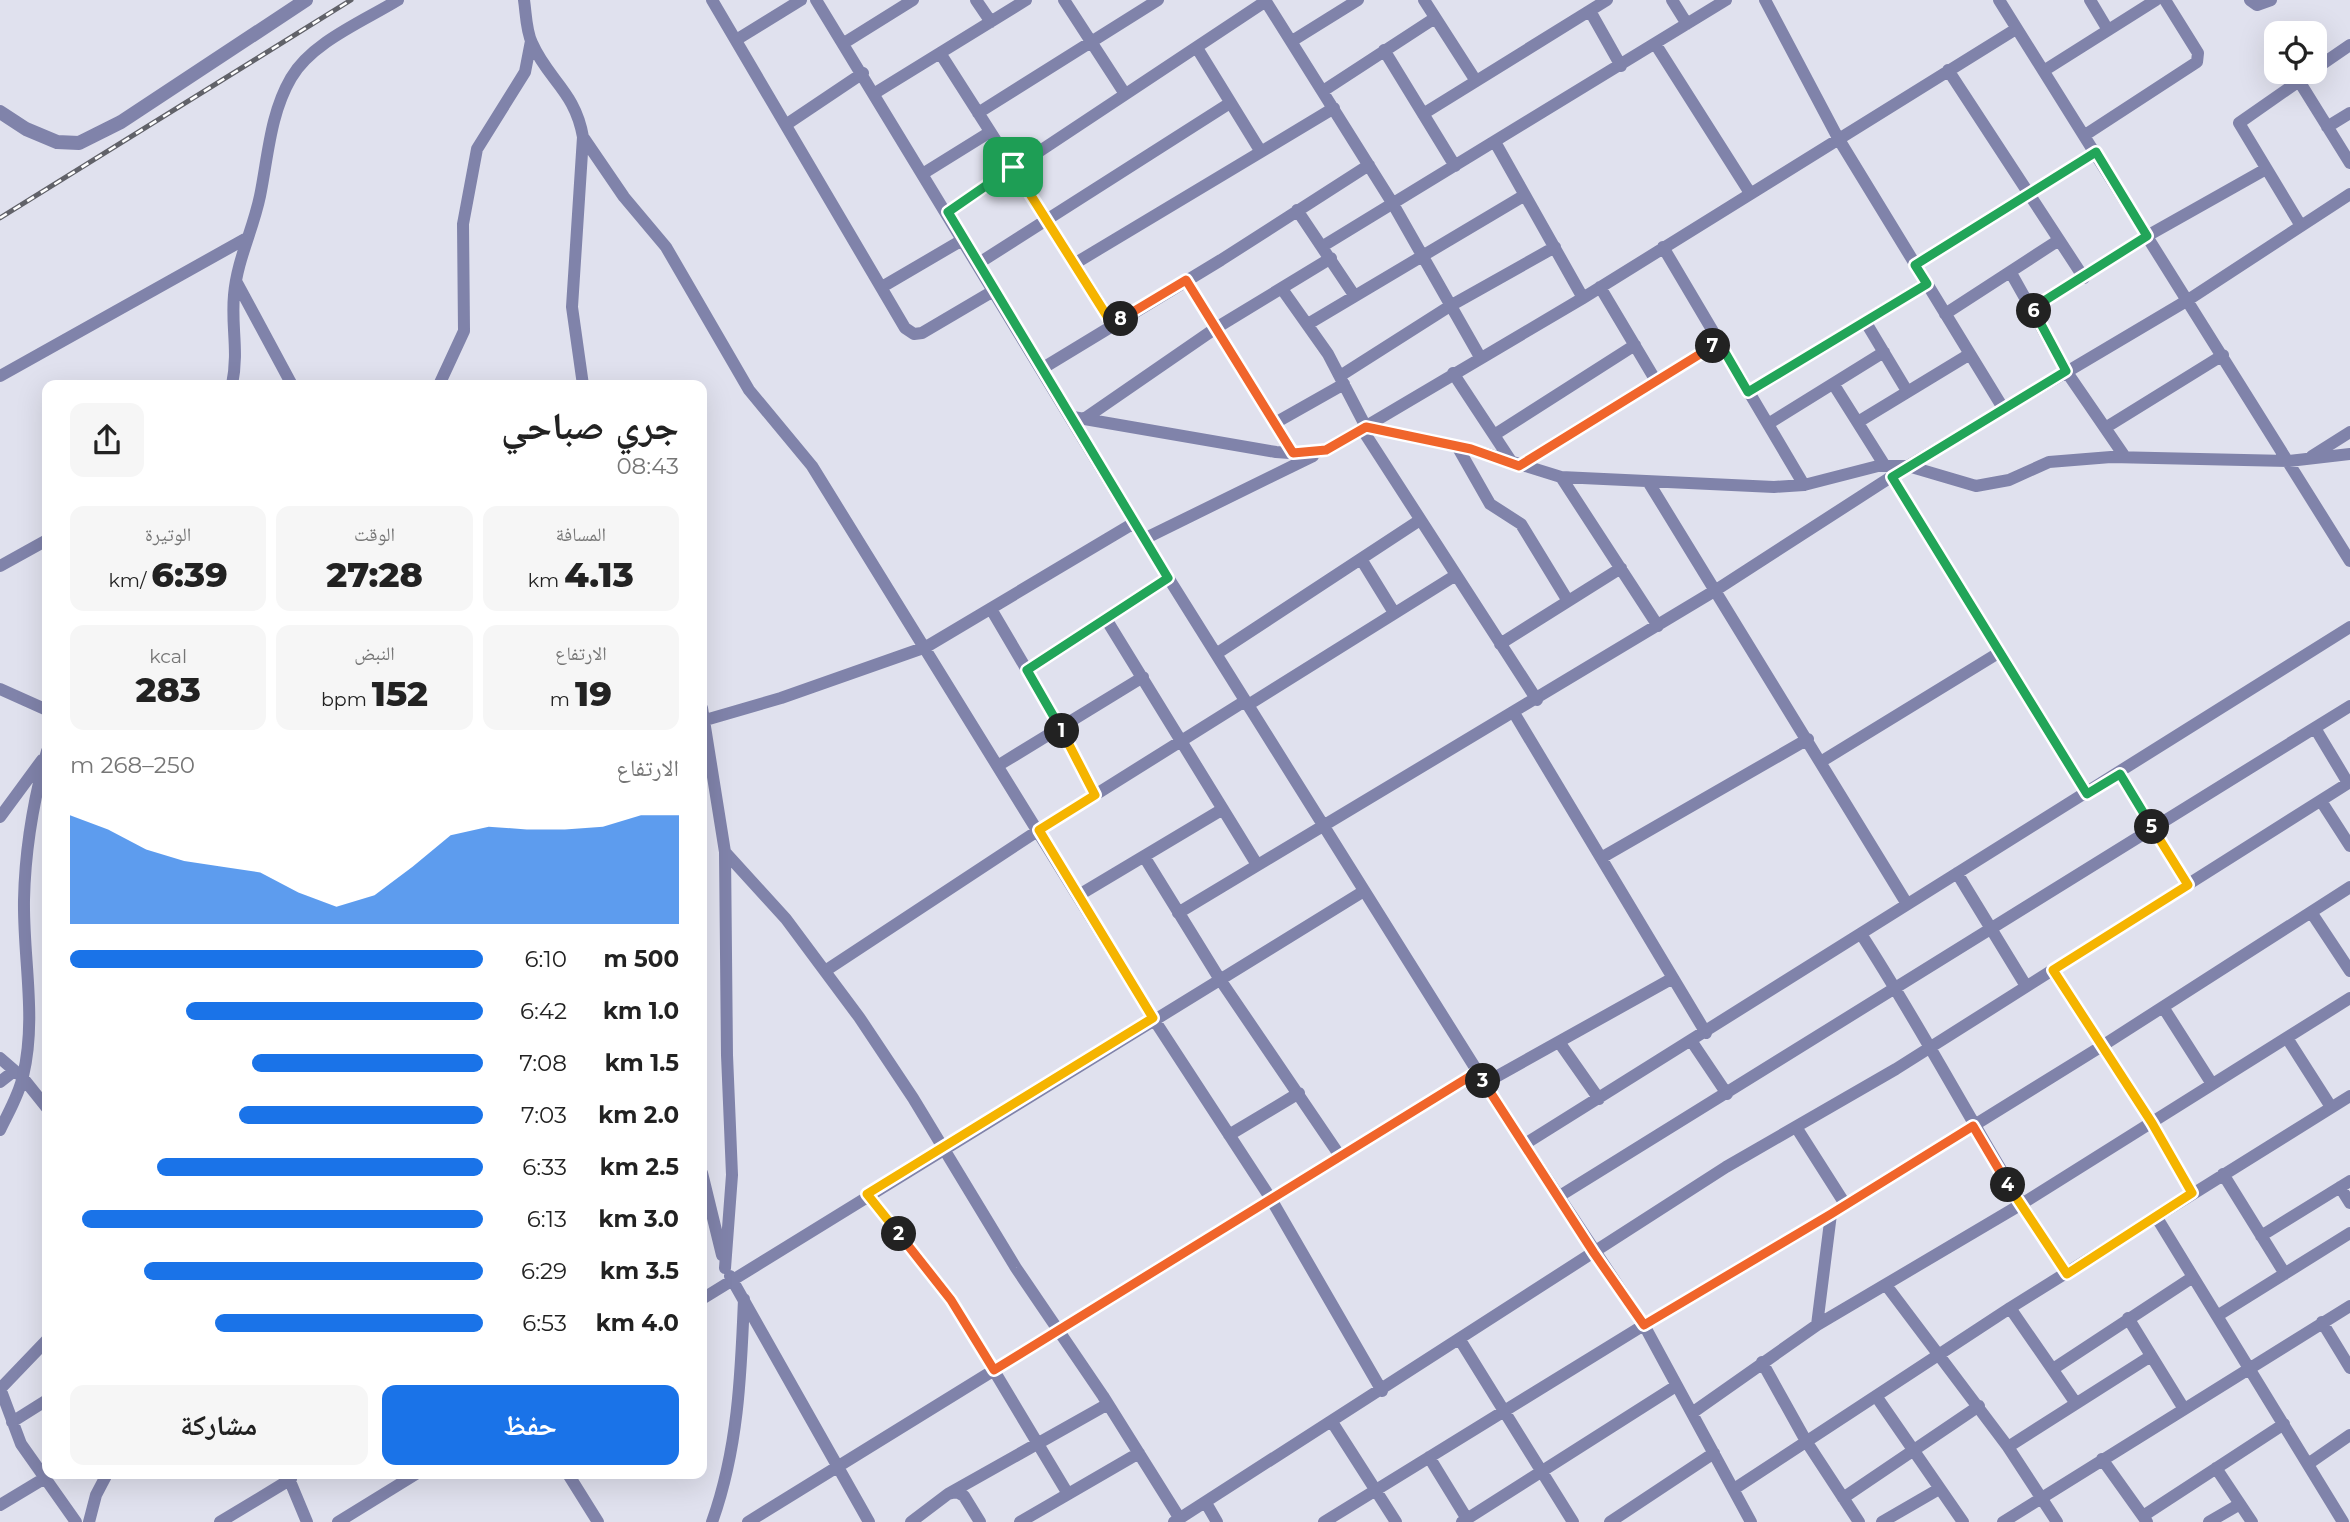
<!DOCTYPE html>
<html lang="ar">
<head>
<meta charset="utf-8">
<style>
  body { margin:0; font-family:Montserrat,"Noto Naskh Arabic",sans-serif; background:#f6f6f6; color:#222; direction:rtl; height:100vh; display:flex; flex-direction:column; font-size:26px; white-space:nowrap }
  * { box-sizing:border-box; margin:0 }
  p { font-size:23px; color:#767676 }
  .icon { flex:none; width:38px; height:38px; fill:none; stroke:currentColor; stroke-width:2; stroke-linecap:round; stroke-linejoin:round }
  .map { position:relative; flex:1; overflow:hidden; direction:ltr }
  .drawer { position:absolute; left:42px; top:380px; width:665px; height:1099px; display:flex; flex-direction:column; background:#fff; border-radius:14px; box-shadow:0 7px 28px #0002; direction:rtl }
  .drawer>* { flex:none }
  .tools { position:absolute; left:2264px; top:21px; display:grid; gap:14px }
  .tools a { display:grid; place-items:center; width:63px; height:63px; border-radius:14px; background:#fff; box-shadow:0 7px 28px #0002; font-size:35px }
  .pin { position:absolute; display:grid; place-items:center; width:60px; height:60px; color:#fff; margin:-30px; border-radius:14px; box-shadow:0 4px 10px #0006 }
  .km { position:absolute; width:35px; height:35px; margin:-18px; border-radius:50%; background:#222; color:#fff; font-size:19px; line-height:35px; text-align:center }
  .round { display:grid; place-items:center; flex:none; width:74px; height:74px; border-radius:14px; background:#f6f6f6 }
  .summary { display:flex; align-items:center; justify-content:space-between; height:119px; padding:0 28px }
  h1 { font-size:38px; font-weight:800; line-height:52px }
  .metrics { display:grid; grid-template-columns:repeat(3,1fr); gap:10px; height:119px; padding:7px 28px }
  .metrics div { display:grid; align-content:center; border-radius:14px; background:#f6f6f6; text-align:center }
  .metrics b { font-size:35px; font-weight:800 }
  .metrics small { font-size:19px; font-weight:400 }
  .metrics p { font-size:19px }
  .chart { height:196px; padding:14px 28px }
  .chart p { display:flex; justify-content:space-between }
  .chart svg { width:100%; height:126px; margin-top:7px; fill:#1a73e8; opacity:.7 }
  .cta { display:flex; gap:14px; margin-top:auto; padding:14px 28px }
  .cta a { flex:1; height:80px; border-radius:14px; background:#1a73e8; color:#fff; font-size:28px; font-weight:800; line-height:80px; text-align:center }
  .cta a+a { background:#f6f6f6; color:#222 }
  ul { padding:0 28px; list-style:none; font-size:23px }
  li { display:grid; grid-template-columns:112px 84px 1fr; align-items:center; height:52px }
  li i { height:18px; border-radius:9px; background:#1a73e8 }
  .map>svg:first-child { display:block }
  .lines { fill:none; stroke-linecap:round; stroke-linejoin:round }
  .minor { stroke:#8083aa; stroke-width:12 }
  .tertiary { stroke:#8083aa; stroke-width:14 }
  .rail-casing { stroke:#616269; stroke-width:5 }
  .rail { stroke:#fff; stroke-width:2.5; stroke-dasharray:8; stroke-linecap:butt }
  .split-1-casing { stroke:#fff; stroke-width:14 }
  .split-2-casing { stroke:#fff; stroke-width:14 }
  .split-3-casing { stroke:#fff; stroke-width:14 }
  .split-4-casing { stroke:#fff; stroke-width:14 }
  .split-5-casing { stroke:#fff; stroke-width:14 }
  .split-6-casing { stroke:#fff; stroke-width:14 }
  .split-7-casing { stroke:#fff; stroke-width:14 }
  .split-8-casing { stroke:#fff; stroke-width:14 }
  .split-9-casing { stroke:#fff; stroke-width:14 }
  .split-1 { stroke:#22a559; stroke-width:9 }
  .split-2 { stroke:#f5b400; stroke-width:9 }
  .split-3 { stroke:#f0652b; stroke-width:9 }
  .split-4 { stroke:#f0652b; stroke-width:9 }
  .split-5 { stroke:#f5b400; stroke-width:9 }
  .split-6 { stroke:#22a559; stroke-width:9 }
  .split-7 { stroke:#22a559; stroke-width:9 }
  .split-8 { stroke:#f0652b; stroke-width:9 }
  .split-9 { stroke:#f5b400; stroke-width:9 }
</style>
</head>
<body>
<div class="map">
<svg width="2350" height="1522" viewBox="0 0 2350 1522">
  <rect width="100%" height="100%" fill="#e0e1ee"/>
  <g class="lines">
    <!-- minor -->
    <path class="minor" d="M524,0C526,13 526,31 532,43C548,80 575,91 583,137L572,307L583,385
      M712,0L905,328L914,334L922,333L995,290
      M816,0L1144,539L1501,1109L1644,1325L1751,1522
      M976,0L991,22
      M1064,0L1125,94
      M1265,0L1393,204L1480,357
      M1424,0L1476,81
      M1672,0L1687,24
      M1765,0L1838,138L2003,408
      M1999,0L2350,561
      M2090,0L2108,30
      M2250,0L2257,5L2271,0
      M1590,11L1621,66
      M736,40L801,0
      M1292,41L1358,0
      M844,43L913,0
      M1656,45L1750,193
      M1197,48L1261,152
      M1384,50L1455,166
      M940,53L1113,324
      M2315,69L2350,45
      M1948,70L2084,278
      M2045,70L2156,0
      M2299,81L2350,163
      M1323,91L1435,18
      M875,93L1026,0
      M978,113L1158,0
      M1423,114L1607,0
      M787,124L863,73
      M2327,127L2350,113
      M2085,135L2197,62L2198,53L2165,0
      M583,137L624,197L666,247L749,390L812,466L1153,1018L1271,1199L1382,1391
      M1495,142L1583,298
      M924,173L990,132
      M1297,210L1354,295
      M948,212L1266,1
      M2301,226L2239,123L2312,72
      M1323,246L1726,0
      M1663,247L1804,485
      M979,263L1230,103
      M1074,264L1334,108
      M1915,265L2096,152
      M2011,273L2066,371L2125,457
      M1186,280L1293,453
      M236,281L292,385
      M882,287L964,239
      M1600,287L1656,381
      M1282,289L1328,354L1366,427
      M2033,308L2147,236L2266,169
      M1945,314L2059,240
      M1865,321L1907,391
      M1308,324L1525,195
      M1043,368L1221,260L1369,165
      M1453,373L1513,464
      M0,376L245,239
      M1340,376L1450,306L1555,247
      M232,385C239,350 231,327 234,295C237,260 253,230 260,196C268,157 270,114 291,78C312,42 364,21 398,0
      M439,385L464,331L463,224L477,149L525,72L531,41
      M1834,385L1885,466
      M1748,392L1927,283
      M1073,417L1276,452L1303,454L1326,450L1583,298L2016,29
      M1084,419L1216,328L1331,258
      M1858,422L1970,354
      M1275,423L1344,384
      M1768,424L1884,352
      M1366,427L1471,449L1561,477L1774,487L1804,485L1878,466H1908L1976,486L2009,480L2049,462L2111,457L2289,461L2350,454
      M2105,428L2223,355
      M1362,429L1537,700
      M1494,435L1635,345
      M1457,446L1490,504L1521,524L1568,601
      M2312,456L2350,432
      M1519,466L1719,342
      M1561,477L1658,626
      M1892,477L2087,794
      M1649,483L1907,904
      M1144,539L1313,456
      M1361,559L1393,611
      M0,566L47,540
      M991,609L1061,728L1095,795
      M1106,619L1256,863
      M1500,644L1621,568
      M1216,654L1420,520
      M1027,670L1168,578
      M0,689L47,710
      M1248,705L1456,575
      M702,708L725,852L727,1055L732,1175L725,1268
      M1514,713L1706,1033
      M702,721L781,698L926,647L1134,523
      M2315,728L2348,783
      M1822,761L2000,652
      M999,765L1143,677
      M2120,774L2188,885
      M2321,801L2350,846
      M0,817L42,760
      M725,852L786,919L859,1017L913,1098L1016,1268L1103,1396L1180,1519
      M1145,858L1219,978L1340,1156
      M1601,858L1808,739
      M1957,873L2026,986
      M1079,895L1223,809
      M2311,912L2350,971
      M1178,913L1716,590L1908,466L2188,300L2350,194
      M1861,934C1933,1045 1992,1164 2067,1274
      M2053,970L2152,1123L2192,1193
      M825,971L1039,830L1245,701
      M2163,1007L2212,1084
      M2287,1038L2331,1107
      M1559,1042L1599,1099
      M1692,1042L1727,1094
      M0,1058L23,1078L47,1108
      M0,1082L14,1071
      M1485,1083L1673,978
      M1796,1127L1845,1204
      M0,1130C8,1113 19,1095 23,1076C37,1018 23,959 24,900C25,851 34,798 47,751
      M1229,1135L1299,1093
      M1525,1144L2350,627
      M702,1173L722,1255
      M2223,1174L2285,1274
      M2340,1187L2350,1203
      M867,1194L951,1299L1068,1494
      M1558,1197L2350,706
      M2157,1218L2343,1522
      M2261,1236L2350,1181
      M730,1276L869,1522
      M1886,1285L2008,1447L2057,1522
      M702,1299L1364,891
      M2010,1308L2075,1402
      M2217,1316L2350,1233
      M2128,1318L2184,1409
      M2322,1322L2350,1368
      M1817,1325L2020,1205L2350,998
      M1460,1340L1573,1522
      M1762,1362L1806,1441L1859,1522
      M2053,1369L2193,1277
      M0,1388L21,1444L76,1522
      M0,1389L47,1340
      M1876,1396L1963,1522
      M1692,1413L1817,1325L1831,1214L2102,1046L2350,887
      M12,1422L47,1400
      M1332,1422L1396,1522
      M2008,1447L2151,1356
      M1429,1457L1467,1519
      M2102,1459L2147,1522
      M2308,1464L2350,1435
      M2216,1468L2252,1522
      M287,1474L307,1522
      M568,1474L598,1522
      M1734,1489L2010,1308L2350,1096
      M948,1494L1108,1404
      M1843,1498L1979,1406
      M1206,1503L1217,1522
      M0,1505L45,1478
      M2143,1516L2284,1424
      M89,1522L96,1495L107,1474
      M220,1522L291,1479
      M338,1522L416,1474
      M712,1522C738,1450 741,1375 744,1299
      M748,1522L1477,1072
      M911,1522L948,1494L957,1492L964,1496L980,1522
      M1020,1522L1139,1453
      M1174,1522L1726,1167L1896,1069L2350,782
      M1324,1522L1644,1325L1831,1214
      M1462,1522L1676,1386
      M1610,1522L1714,1453
      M1882,1522L1939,1489
      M2003,1522L2350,1306
      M2209,1522L2240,1504"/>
    <!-- tertiary -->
    <path class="tertiary" d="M0,112L26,129L57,142L79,143L121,122L306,0"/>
    <!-- rail casing -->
    <g class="rail-casing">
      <path id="rail" d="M0,218L351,0"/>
    </g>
    <!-- rail -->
    <use href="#rail" class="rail"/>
  </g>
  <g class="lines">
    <!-- split-1 casing -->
    <g class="split-1-casing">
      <path id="split-1" d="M1013,167L948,212L1168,578L1027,670L1062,731"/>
    </g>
    <!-- split-2 casing -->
    <g class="split-2-casing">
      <path id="split-2" d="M899,1234L867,1194L1153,1018L1039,830L1095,795L1062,731"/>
    </g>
    <!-- split-3 casing -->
    <g class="split-3-casing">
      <path id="split-3" d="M899,1234L951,1300L994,1370L1477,1072L1483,1081"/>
    </g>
    <!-- split-4 casing -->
    <g class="split-4-casing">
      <path id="split-4" d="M1483,1081L1594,1253L1644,1325L1831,1214L1973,1126L2008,1185"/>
    </g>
    <!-- split-5 casing -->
    <g class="split-5-casing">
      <path id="split-5" d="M2008,1185L2067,1274L2192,1193L2152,1123L2053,970L2188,885L2152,827"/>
    </g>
    <!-- split-6 casing -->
    <g class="split-6-casing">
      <path id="split-6" d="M2034,311L2066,371L1892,477L2087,794L2120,774L2152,827"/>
    </g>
    <!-- split-7 casing -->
    <g class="split-7-casing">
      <path id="split-7" d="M1713,346L1719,342L1748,392L1927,284L1915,265L2096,152L2147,236L2033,308L2034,311"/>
    </g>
    <!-- split-8 casing -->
    <g class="split-8-casing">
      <path id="split-8" d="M1121,319L1186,280L1293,453L1326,450L1366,427L1471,449L1519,466L1713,346"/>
    </g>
    <!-- split-9 casing -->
    <g class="split-9-casing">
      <path id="split-9" d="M1013,167L1112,324L1121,319"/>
    </g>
    <!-- split-1 -->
    <use href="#split-1" class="split-1"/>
    <!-- split-2 -->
    <use href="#split-2" class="split-2"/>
    <!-- split-3 -->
    <use href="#split-3" class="split-3"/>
    <!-- split-4 -->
    <use href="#split-4" class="split-4"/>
    <!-- split-5 -->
    <use href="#split-5" class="split-5"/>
    <!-- split-6 -->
    <use href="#split-6" class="split-6"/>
    <!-- split-7 -->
    <use href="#split-7" class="split-7"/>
    <!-- split-8 -->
    <use href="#split-8" class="split-8"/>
    <!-- split-9 -->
    <use href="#split-9" class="split-9"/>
  </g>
</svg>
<div class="tools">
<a><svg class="icon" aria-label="locate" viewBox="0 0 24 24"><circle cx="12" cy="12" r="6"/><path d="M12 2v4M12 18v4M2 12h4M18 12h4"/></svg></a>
</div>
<div class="pin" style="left:1013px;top:167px;background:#1e9e55"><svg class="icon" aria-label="arrive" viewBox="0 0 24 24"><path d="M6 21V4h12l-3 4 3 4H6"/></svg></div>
<b class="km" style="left:1062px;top:731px">1</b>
<b class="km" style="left:899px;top:1234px">2</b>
<b class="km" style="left:1483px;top:1081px">3</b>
<b class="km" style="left:2008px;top:1185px">4</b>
<b class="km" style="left:2152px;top:827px">5</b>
<b class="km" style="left:2034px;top:311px">6</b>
<b class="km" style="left:1713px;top:346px">7</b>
<b class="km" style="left:1121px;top:319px">8</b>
<section class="drawer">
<div class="summary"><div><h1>جري صباحي</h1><p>08:43</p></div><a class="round"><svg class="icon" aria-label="share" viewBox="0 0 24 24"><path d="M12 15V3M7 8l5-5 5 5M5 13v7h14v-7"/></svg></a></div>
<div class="metrics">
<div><p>المسافة</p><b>4.13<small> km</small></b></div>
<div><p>الوقت</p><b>27:28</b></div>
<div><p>الوتيرة</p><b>6:39<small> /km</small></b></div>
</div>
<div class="metrics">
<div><p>الارتفاع</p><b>19<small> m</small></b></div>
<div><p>النبض</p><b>152<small> bpm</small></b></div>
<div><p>kcal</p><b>283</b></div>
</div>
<div class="chart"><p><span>الارتفاع</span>250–268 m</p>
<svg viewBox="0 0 160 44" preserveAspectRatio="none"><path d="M0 44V6L10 11L20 18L30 22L40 24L50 26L60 33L70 38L80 34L90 24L100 13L110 10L120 11L130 11L140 10L150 6L160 6V44z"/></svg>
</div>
<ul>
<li><b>500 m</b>6:10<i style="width:100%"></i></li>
<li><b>1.0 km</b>6:42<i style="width:72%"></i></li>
<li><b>1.5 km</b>7:08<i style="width:56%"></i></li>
<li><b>2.0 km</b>7:03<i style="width:59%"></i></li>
<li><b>2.5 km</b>6:33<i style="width:79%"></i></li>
<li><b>3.0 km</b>6:13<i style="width:97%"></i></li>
<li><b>3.5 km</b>6:29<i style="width:82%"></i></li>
<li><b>4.0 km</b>6:53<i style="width:65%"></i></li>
</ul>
<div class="cta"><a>حفظ</a><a>مشاركة</a></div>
</section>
</div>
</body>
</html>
